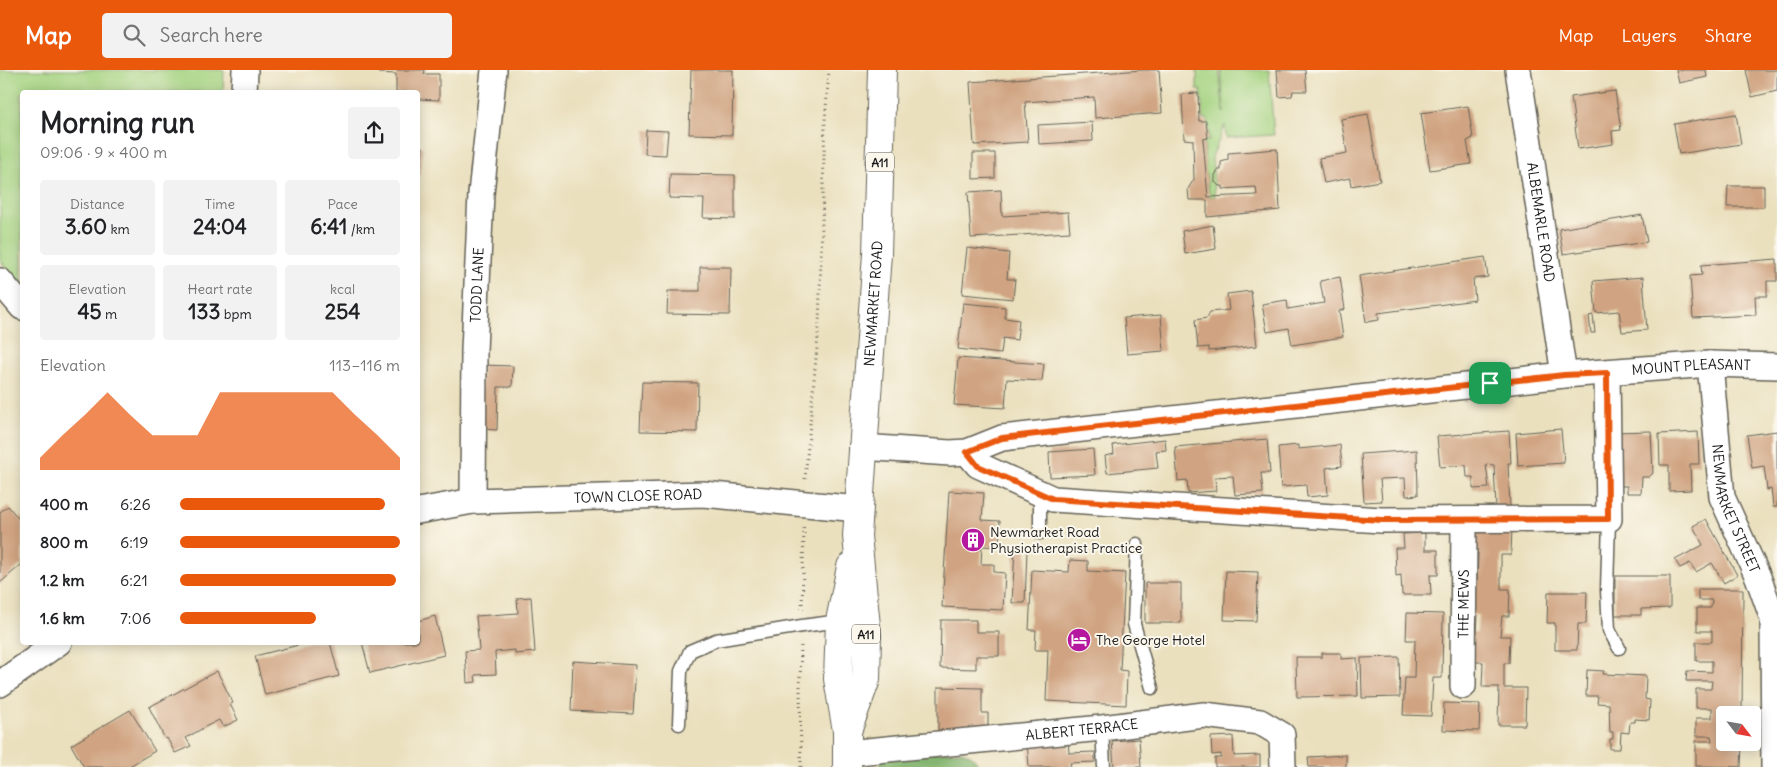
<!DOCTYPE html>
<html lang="en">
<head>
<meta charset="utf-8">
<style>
  body { margin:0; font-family:Delius,sans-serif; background:#f2f2f2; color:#202124; height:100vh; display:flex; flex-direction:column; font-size:19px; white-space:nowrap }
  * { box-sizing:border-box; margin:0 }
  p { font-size:16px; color:#757577 }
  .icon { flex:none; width:28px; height:28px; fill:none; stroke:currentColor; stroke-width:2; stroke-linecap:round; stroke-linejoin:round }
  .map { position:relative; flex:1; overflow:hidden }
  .panel { position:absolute; left:20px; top:20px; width:400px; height:555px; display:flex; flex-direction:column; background:#fff; border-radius:5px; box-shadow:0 2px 12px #0003 }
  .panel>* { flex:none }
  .needle { width:32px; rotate:121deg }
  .fabs { position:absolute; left:1716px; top:636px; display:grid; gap:10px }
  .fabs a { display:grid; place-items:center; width:45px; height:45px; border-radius:5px; background:#fff; box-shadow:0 2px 12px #0003; font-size:25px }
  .pin { position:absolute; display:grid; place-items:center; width:42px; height:42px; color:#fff; margin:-21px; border-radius:10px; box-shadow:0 2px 8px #0006 }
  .round { display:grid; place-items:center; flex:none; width:52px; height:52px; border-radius:5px; background:#f2f2f2 }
  .head { display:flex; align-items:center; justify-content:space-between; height:85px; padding:0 20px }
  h1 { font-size:28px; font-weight:800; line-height:38px }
  .figures { display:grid; grid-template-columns:repeat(3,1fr); gap:8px; height:85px; padding:5px 20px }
  .figures div { display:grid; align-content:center; border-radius:5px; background:#f2f2f2; text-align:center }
  .figures b { font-size:21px; font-weight:800 }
  .figures small { font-size:14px; font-weight:400 }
  .figures p { font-size:14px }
  .chart { height:140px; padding:10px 20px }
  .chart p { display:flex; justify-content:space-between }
  .chart svg { width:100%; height:90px; margin-top:5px; fill:#ea580c; opacity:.7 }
  ul { padding:0 20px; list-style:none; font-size:16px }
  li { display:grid; grid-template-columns:80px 60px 1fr; align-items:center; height:38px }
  li i { height:12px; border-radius:6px; background:#ea580c }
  header { display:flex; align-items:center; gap:30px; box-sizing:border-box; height:70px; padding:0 25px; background:#ea580c; color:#fff }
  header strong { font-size:24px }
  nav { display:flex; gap:28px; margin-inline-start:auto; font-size:18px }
  .search { width:350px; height:45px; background:#f2f2f2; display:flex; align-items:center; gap:12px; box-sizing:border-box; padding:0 18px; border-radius:5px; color:#757577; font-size:19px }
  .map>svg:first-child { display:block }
  .green { fill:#a5d381; stroke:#60784e }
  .forest { fill:#84b56f; stroke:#506846 }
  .building { fill:#d0a482 }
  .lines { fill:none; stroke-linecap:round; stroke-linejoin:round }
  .lane-casing { stroke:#646155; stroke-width:15 }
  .street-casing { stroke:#646155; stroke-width:28 }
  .primary-casing { stroke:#646155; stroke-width:30 }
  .path { stroke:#646155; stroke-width:3; stroke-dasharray:1 4; stroke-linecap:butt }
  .lane { stroke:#fff; stroke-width:12 }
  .street { stroke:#fff; stroke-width:25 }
  .primary { stroke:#fff; stroke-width:28 }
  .route-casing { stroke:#fff; stroke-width:10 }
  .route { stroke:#ea580c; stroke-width:6 }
  .labels { text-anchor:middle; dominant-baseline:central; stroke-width:4; stroke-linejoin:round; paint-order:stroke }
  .shield { fill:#fbf7ec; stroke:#5f5e5a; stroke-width:1 }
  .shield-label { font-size:12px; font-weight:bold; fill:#1c1c1c }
  .street-label { font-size:14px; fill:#1c1c1c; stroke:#fbf7ec }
  .poi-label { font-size:14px; fill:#1c1c1c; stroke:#fbf7ec; text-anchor:start }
</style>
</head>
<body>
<header>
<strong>Map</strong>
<div class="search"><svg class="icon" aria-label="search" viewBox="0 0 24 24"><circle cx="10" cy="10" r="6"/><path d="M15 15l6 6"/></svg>Search here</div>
<nav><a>Map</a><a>Layers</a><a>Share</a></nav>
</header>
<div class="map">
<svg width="1777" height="697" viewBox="0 0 1777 697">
  <rect width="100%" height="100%" fill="#fbf7ec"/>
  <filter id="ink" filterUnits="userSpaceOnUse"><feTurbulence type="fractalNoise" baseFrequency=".02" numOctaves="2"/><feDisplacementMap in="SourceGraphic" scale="10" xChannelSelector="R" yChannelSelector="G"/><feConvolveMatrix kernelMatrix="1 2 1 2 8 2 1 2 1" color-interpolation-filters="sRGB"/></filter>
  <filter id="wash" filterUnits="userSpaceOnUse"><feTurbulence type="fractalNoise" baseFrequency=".0096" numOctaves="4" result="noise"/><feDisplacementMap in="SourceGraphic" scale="20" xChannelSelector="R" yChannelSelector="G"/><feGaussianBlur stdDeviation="1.12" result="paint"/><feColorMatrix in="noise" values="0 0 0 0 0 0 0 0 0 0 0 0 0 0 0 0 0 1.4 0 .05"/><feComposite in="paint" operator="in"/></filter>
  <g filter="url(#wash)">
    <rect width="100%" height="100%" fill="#eae0be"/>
    <!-- green -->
    <path class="green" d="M0,0H224L223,22H22V218L0,190Z
      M1197,0H1219L1224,43L1221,0H1269L1274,65L1226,68L1225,55L1212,87L1215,127H1210L1205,98L1204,71H1209L1208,49H1203L1201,20H1197Z"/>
    <!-- forest -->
    <path class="forest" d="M962,681C970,685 977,687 978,697H881L880,686Z"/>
    <g id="blocks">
      <!-- building -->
      <path class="building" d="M379,0H425L424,4H439V30L418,29V22H396V4L378,3Z
        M691,0H733L732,65L689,64Z
        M1143,0H1159L1162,43L1095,48L1094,27L1025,32L1028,72L974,75L970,12Z
        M1277,0H1305L1307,21H1293L1292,26L1279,27Z
        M1676,0H1706L1707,7L1679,13Z
        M1746,0H1777V21L1752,27Z
        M1615,21L1621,60L1612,61L1613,74L1578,79L1571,27Z
        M1198,23L1199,51H1206L1208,68L1203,69L1208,127L1257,125L1256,117L1223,119V116H1219L1215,112V105L1218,100H1221V92L1228,90V83L1277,79L1280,140L1207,147V130H1189L1188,119L1194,109L1193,70L1184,69L1182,24Z
        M1468,36L1473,68L1467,71L1471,94L1430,100L1421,43Z
        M1368,44L1380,111L1351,116L1350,108L1324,113L1319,88L1347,83L1341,49Z
        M1736,44L1741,74L1679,84L1674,54Z
        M1092,52L1093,71L1039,74L1038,55Z
        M646,60L668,61L666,85L645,84Z
        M418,77H423L419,108H418Z
        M973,83H995V108L973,109Z
        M670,104L735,105V149L703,148L704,129L669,128Z
        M1728,116H1764V137H1727Z
        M1001,120L1002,146L1068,142L1070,162L971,168L968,122Z
        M1642,145L1647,172L1563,184L1559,159Z
        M1213,155L1216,179L1185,184L1182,161Z
        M967,178L1009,183L1007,209H1015L1013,229L962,224Z
        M1485,187L1488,207L1473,209L1475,230L1378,243L1379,250L1366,252L1359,206Z
        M1777,189V211H1767V226H1755L1756,245L1693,248L1690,206L1702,205L1701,195Z
        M700,197H731L730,245L667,244L668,221H700Z
        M1340,207L1345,239L1339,241L1343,267L1292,275L1289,258L1267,262L1262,234L1287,230L1288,239L1324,233L1320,211Z
        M1643,207L1647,260L1622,262L1619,241L1596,243L1593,211Z
        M1251,221L1257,276L1209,281V277L1198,278L1195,250L1207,248L1210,242L1229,240L1227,224Z
        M963,233L1005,237V248L1019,250L1017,270L1003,268L1001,284L958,279Z
        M1161,245L1164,281L1127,284L1124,248Z
        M1593,245L1595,263H1591L1589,246Z
        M958,288L1044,294L1042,311L1007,309L1005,338L954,335Z
        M482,295L513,296L512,317H498L497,360L480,359Z
        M642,312L698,313L697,362L640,361Z
        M1561,359L1564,393L1518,396L1516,363Z
        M1509,361L1511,393H1508L1510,438L1496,439L1494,395L1486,394L1489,418L1473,419V407H1467L1466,395L1440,397L1437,366Z
        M1651,361L1653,403L1649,407H1642L1641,423H1627V416H1612L1613,362Z
        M1777,361V437H1773L1771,419L1767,420L1764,396L1752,398L1747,365Z
        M1698,362L1699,394H1690L1691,420L1669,421V395H1660L1659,364Z
        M1165,369L1166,380L1156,381L1158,398L1107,403L1105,386L1114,384L1113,375Z
        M1267,369L1270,403H1261L1263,423L1235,425L1233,406L1215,407L1216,421L1188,423L1187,410L1178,411L1175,377Z
        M1298,375V379L1340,375L1342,396L1326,398L1328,425L1307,427L1306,415L1281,417L1278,377Z
        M1093,379L1095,405L1050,407L1049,382Z
        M1417,380L1418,425L1406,426L1405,408L1380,409L1382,431L1364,432L1361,384Z
        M949,421L984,423L982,450L1000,451L999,477L982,476L981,494H994V502L1005,503L1003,540L942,537Z
        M8,436L19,449L22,446V494L0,513V442Z
        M1706,449L1737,505L1724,513L1712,493L1696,502L1690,493L1680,498L1675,490L1703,475L1693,456Z
        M1473,456L1512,457L1511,485H1501V519H1510L1509,546H1502L1500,566H1510L1509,593H1504V618H1526L1525,655H1498L1499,617H1482L1483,592H1470L1471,563H1477L1478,545H1470L1471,516H1477L1478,483H1472Z
        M1425,463V480H1438V505H1430L1431,525H1402L1401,505L1396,506L1395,478H1404L1403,464Z
        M1015,480H1027L1025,533H1012Z
        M1070,490L1088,491V501L1125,503L1120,600L1127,601L1126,635L1046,631L1048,580H1035L1036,560H1029L1032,500L1069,502Z
        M1226,501L1258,502L1256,551L1224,550Z
        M1615,506H1670V538L1641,539V545H1615Z
        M1145,513H1181V553H1145Z
        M1698,519H1743L1742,645H1725V672H1742L1741,697L1696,696V671H1712L1711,666H1696V648H1712V638H1696V619H1711L1712,611H1686L1687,601L1712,602V591H1696V572H1712V561H1697V538H1711L1712,530H1698Z
        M1548,522H1587L1586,554H1578L1577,580H1555V553H1547Z
        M531,527L535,582L515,584V580L495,582L496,604L475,605L476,612L467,613L465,581L479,580L476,546L518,543L517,528Z
        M1407,543L1443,544L1442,608H1433L1431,646L1403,645L1405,608H1414L1415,570H1406Z
        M435,546L444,585L370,603L362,572H418V551Z
        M941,550H976V562H999V586H976V599L940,598Z
        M310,572H330L339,606L265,625L255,586Z
        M1322,583H1341V589L1357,588L1358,626L1297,627L1296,587H1322Z
        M1399,587L1400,627L1362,628L1361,588Z
        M573,591L636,595L633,644L571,641Z
        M1587,600L1604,601L1603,604L1646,606L1645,629L1650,630L1649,650L1635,649V652H1630L1629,663L1621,662L1620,679H1610V669H1613V662H1610L1609,634L1597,633L1598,626H1586Z
        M217,601L233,633L230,634L238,650L223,657L219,650L205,657L186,668L191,676L175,683L167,668L165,669L149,637Z
        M938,617L982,618V643H988V660H938Z
        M1444,633L1480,634L1479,661L1443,660Z
        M130,640L155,681L128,697H84L71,675Z
        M1233,666L1234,686L1260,685V697H1215V688H1221V684L1212,685L1211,667Z
        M1068,669L1069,683L1095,682V692L1070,693L1071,697H1029L1027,671Z
        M1139,669L1141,697H1114L1112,671Z
        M1346,685V697H1309L1308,687Z"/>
    </g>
  </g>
  <g filter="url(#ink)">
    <use href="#blocks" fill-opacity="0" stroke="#646155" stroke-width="1"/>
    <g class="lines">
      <!-- lane casing -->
      <g class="lane-casing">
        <path id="lane" d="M1609,449L1607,520L1609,560L1619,578
          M1040,463V424
          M1137,474L1134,554L1152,618
          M679,654L681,601L690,581L716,570L802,556L840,551
          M1102,658L1104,697"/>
      </g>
      <!-- street casing -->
      <g class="street-casing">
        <g id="street">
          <path id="s1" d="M1518,0L1564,305"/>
          <path d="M244,22L245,0"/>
          <path d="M0,211L22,237"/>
          <path id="s2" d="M1710,294L1722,427L1758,507L1773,549L1774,697"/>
          <path id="s3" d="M862,377L950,383L967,382L1002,368L1564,305L1710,294L1777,296"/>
          <path d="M967,382L978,395L1053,429L1381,450L1609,449L1607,303"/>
          <path id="s4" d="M473,431L474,281L481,124L494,0"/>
          <path id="s5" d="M418,441L473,431L703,424L858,439"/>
          <path d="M0,614L59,572"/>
          <path id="s6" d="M1463,616L1464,450"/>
          <path id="s7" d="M847,683L1102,658L1204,645L1260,652L1282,665L1283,697"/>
        </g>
      </g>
      <!-- primary casing -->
      <g class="primary-casing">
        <g id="primary">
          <path id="s8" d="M847,661L866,609L867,566L857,466L877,184L882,0"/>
          <path d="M847,697V661L838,609L840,551L851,497"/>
        </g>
      </g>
      <!-- path -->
      <path class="path" d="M805,409L819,255L825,51L829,0
        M802,539L804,458
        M801,697L800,615L801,575"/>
      <!-- lane -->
      <use href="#lane" class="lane"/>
      <!-- street -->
      <use href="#street" class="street"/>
      <!-- primary -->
      <use href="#primary" class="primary"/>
    </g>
  </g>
  <g class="lines" filter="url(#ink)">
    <!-- route casing -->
    <g class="route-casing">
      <path id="route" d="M1607,303L1608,449L1382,450L1053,429L978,396L967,382L1002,368L1564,305Z"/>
    </g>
    <!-- route -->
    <use href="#route" class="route"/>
  </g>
  <!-- icons -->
  <defs>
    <g id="building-disc" transform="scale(1.25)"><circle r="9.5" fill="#b5179e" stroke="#fbf7ec"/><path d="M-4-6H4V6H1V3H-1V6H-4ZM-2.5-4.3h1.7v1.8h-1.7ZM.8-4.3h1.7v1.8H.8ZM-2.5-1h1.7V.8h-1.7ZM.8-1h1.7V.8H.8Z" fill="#fff"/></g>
    <g id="hotel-disc" transform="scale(1.25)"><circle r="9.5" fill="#b5179e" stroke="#fbf7ec"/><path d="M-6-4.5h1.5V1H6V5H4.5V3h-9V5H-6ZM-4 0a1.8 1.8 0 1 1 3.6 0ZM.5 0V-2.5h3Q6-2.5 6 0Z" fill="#fff"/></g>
  </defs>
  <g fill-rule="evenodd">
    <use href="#building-disc" x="973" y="470"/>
    <use href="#hotel-disc" x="1079" y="570"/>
  </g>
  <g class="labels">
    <!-- shield labels -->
    <g class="shield">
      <rect x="866" y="82.5" width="28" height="19" rx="4"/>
      <rect x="852" y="554.5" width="28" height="19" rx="4"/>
    </g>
    <g class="shield-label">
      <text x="880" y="92">A11</text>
      <text x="866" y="564">A11</text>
    </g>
    <!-- street labels -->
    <g class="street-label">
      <text stroke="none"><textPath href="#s1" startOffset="154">ALBEMARLE ROAD</textPath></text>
      <text stroke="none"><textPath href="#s4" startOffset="216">TODD LANE</textPath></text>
      <text stroke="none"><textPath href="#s8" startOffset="432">NEWMARKET ROAD</textPath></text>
      <text stroke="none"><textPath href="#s3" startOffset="836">MOUNT PLEASANT</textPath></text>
      <text stroke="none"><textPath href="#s5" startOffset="221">TOWN CLOSE ROAD</textPath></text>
      <text stroke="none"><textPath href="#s2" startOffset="148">NEWMARKET STREET</textPath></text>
      <text stroke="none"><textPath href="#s6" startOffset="82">THE MEWS</textPath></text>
      <text stroke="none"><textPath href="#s7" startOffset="236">ALBERT TERRACE</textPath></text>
    </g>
    <!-- poi labels -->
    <g class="poi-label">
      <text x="990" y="462">Newmarket Road<tspan x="990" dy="16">Physiotherapist Practice</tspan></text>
      <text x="1096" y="570">The George Hotel</text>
    </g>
  </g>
</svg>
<div class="fabs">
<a><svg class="needle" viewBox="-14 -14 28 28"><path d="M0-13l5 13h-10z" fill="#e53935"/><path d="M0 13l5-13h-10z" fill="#757577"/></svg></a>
</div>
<div class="pin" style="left:1490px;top:313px;background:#1e9e55"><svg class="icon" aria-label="arrive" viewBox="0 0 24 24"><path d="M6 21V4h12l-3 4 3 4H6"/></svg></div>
<section class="panel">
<div class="head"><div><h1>Morning run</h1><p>09:06 · 9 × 400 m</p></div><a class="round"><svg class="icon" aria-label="share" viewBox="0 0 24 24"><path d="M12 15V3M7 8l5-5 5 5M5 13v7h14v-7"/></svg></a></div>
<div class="figures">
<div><p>Distance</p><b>3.60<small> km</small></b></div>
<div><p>Time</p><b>24:04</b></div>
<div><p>Pace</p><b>6:41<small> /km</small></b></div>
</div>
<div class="figures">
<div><p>Elevation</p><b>45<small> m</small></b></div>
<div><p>Heart rate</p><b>133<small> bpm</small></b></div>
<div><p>kcal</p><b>254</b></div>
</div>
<div class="chart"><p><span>Elevation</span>113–116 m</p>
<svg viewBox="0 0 160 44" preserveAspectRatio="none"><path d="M0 44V38L10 27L20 17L30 6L40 17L50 27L60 27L70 27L80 6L90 6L100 6L110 6L120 6L130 6L140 17L150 27L160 38V44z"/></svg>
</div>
<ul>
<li><b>400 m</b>6:26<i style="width:93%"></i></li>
<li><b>800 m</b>6:19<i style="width:100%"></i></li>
<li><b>1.2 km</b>6:21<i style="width:98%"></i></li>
<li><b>1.6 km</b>7:06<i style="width:62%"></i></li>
</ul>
</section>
</div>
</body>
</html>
